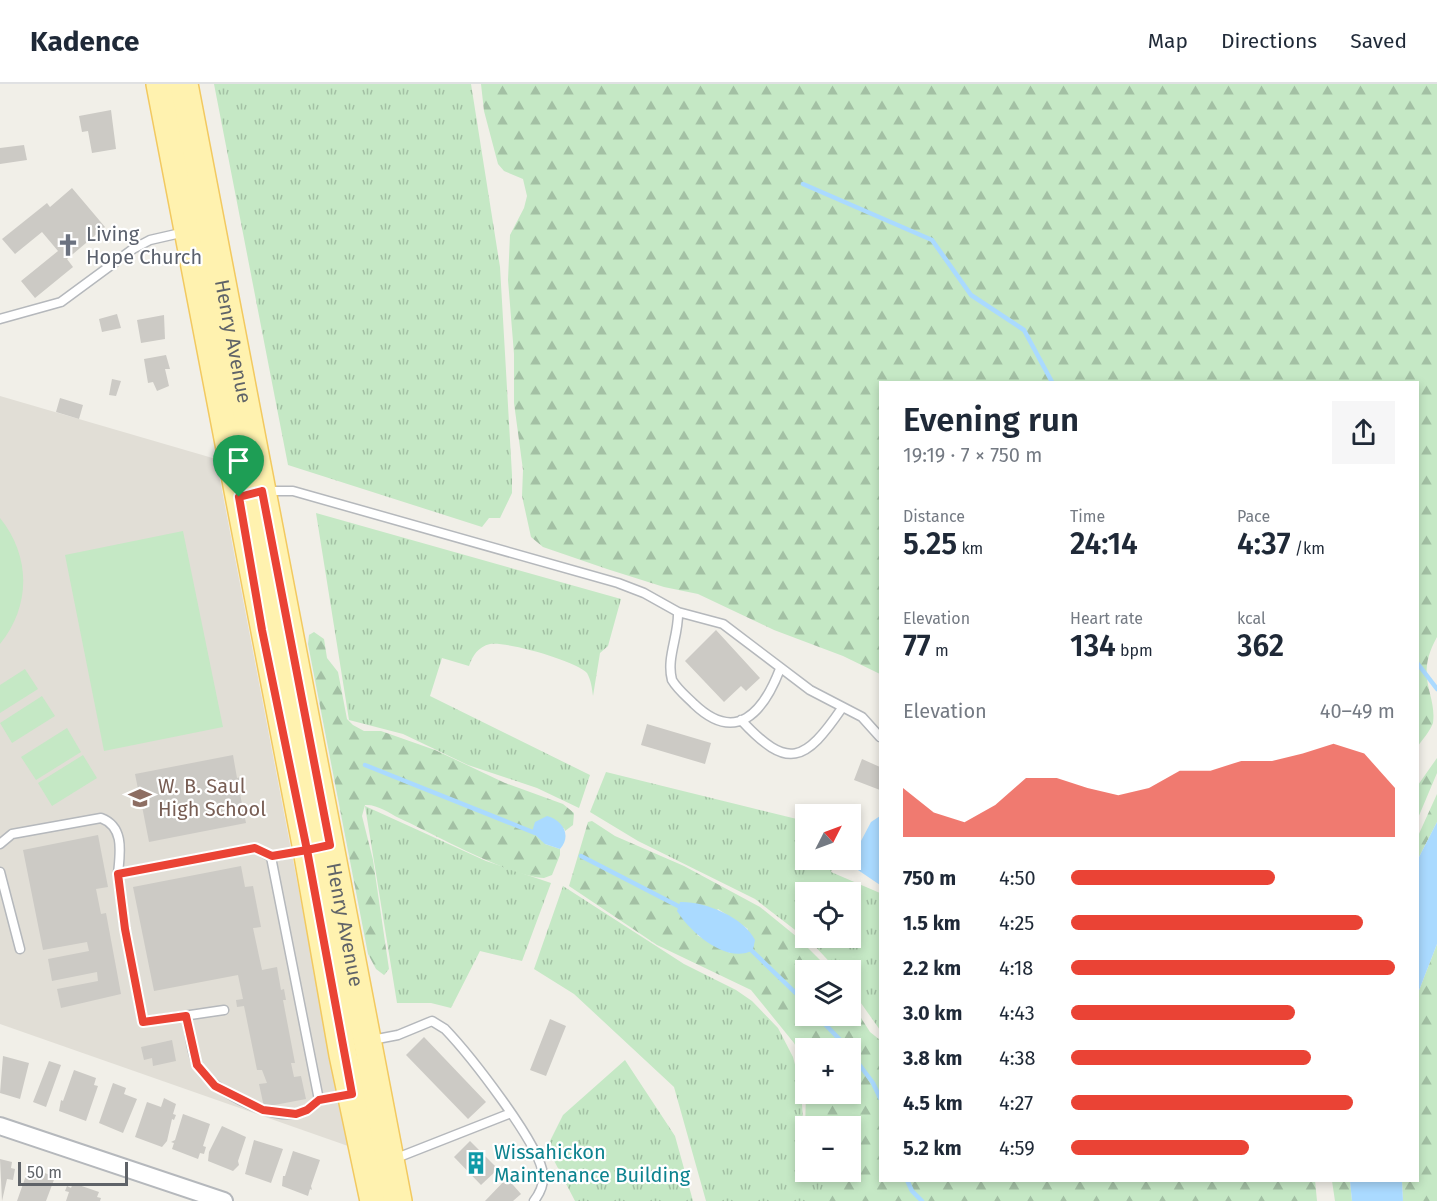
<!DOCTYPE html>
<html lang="en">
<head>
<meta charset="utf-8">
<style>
  body { margin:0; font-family:"Fira Sans",sans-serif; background:#f6f6f7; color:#1f2937; height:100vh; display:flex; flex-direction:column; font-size:22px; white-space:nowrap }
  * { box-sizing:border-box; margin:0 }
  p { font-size:20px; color:#747a83 }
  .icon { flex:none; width:33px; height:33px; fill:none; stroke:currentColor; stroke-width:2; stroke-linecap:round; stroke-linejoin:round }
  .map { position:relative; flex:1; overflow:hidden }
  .sheet { position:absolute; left:879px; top:297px; width:540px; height:801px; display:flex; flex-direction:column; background:#fff; border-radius:0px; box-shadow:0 3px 9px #0003 }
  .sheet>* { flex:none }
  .needle { width:39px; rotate:48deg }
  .fabs { position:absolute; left:795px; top:720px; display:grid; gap:12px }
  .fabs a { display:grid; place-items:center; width:66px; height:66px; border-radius:0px; background:#fff; box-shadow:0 3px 9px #0003; font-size:30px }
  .scale { position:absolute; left:18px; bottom:15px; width:110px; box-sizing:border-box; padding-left:6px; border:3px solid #5f6368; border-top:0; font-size:16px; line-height:21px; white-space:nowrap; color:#5f6368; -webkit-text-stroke:4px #fff; paint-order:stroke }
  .pin { position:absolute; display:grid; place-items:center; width:51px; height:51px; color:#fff; margin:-62px -26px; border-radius:50% 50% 50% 0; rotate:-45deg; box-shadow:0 0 6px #0007 }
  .pin .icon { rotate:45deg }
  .round { display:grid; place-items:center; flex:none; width:63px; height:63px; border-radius:0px; background:#f6f6f7 }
  .head { display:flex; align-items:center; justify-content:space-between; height:102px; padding:0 24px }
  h1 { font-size:33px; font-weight:600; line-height:45px }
  .figures { display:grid; grid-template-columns:repeat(3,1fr); gap:9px; height:102px; padding:6px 24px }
  .figures div { display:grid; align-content:center }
  .figures b { font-size:30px; font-weight:600 }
  .figures small { font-size:16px; font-weight:400 }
  .figures p { font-size:16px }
  .chart { height:168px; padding:12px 24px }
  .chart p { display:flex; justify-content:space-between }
  .chart svg { width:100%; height:108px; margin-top:6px; fill:#ea4335; opacity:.7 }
  ul { padding:0 24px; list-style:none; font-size:20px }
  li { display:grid; grid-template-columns:96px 72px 1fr; align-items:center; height:45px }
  li i { height:15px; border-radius:8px; background:#ea4335 }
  header { display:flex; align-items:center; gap:36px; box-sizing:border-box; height:84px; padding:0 30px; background:#fff; border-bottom:2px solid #e0e1e3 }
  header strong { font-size:28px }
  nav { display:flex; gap:33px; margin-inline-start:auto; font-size:21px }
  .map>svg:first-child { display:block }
  .education { fill:#e1ded6 }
  .grass { fill:url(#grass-tufts); fill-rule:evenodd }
  .forest { fill:url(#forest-firs); fill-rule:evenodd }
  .garden { fill:#c5e8c5 }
  .water { fill:#aadaff }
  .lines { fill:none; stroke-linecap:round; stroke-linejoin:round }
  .stream { stroke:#aadaff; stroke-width:4.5 }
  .building { fill:#cccac5 }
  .service-casing { stroke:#b5b8bc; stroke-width:11 }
  .minor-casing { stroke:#b5b8bc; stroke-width:20 }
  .primary-casing { stroke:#f2c960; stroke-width:30 }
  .service { stroke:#fff; stroke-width:8 }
  .minor { stroke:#fff; stroke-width:16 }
  .primary { stroke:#fff2af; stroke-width:27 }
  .route-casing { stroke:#fff; stroke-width:12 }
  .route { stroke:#ea4335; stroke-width:8 }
  .labels { text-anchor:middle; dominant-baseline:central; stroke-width:4.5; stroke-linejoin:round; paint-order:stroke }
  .worship-label { font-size:20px; fill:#5b616d; stroke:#fff; text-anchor:start }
  .street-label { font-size:20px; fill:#5f6368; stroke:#fff }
  .education-label { font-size:20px; fill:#785e54; stroke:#fff; text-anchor:start }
  .culture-label { font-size:20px; fill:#0d838f; stroke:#fff; text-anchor:start }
</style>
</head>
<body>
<header>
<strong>Kadence</strong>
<nav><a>Map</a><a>Directions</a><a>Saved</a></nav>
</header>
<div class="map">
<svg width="1437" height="1117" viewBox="0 0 1437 1117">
  <defs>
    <pattern id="grass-tufts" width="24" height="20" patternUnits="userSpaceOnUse" patternTransform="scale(1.5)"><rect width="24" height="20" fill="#c5e8c5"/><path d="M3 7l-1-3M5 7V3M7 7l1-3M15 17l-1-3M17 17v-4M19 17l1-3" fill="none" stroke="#a3c0a4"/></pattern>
    <pattern id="forest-firs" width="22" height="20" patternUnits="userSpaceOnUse" patternTransform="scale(1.5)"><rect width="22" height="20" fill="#c5e8c5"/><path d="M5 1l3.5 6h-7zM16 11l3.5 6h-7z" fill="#a3c0a4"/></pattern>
  </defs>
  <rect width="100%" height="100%" fill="#f1efe8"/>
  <!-- education -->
  <path class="education" d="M0,312L216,375L348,1062L0,940Z"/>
  <!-- grass -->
  <path class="grass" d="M214,0H471L500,183L512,391V409L500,434H489L482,443L288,381Z
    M316,429L621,515L608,562L600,569L593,612C592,604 591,596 587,589C577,577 506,557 490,560C478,563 473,571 469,582L442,574L430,612L590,691L579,724L537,704L468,681L403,650L349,636Z
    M606,688L805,737L806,776H835L831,788L880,809V946L851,905L850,886H837L812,859L755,815L638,757L590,728ZM850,808V854H806V808Z
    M365,722L486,777L551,799L522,877L480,867L451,924L431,919H397Z
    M563,802L684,880L736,906L752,917L778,944L793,973L801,1003L806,1088H816L832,1105L827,1117H706L674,1003L574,910L534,885Z
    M625,976L675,1052L693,1117H575L547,1063L563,1031Z"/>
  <!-- forest -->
  <path class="forest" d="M481,0H1437V553C1414,594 1437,609 1433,639C1430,647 1423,655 1418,662V298H880V590L843,572L774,546L698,510L664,503L607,485L543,463L531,453L522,412L523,386L514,319V270L508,196L510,151L524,124L527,112L523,95L504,87L498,80L484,27Z
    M314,548L324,555L327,574L338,588L347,635L353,641L364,647H381L435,666L505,699L563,720L574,729L573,741L565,747L564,744L545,760L560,765V771L552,791L544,794C508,792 434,750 399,734C389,729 377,720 365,721L362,732L373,776L389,885L384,891L376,885L368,870L308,560L309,551Z
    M1437,674V689L1418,734V701Z
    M1437,710V738L1418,775V752Z
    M592,737L615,752L684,782L760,823L797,853L825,881L829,886H806V932H850L851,918L870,948L880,956V1096H1315L1317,1117H827L828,1106L821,1088H850V1042L805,1044L806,1010H850V964H806L805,992L803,976L794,959L751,906L657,861L569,802L588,738ZM718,825L748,845L730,869L697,851Z
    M1437,860V1117H1403L1402,1097L1418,1096V909Z
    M1332,1097H1350L1352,1117H1335Z"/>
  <!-- garden -->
  <path class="garden" d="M0,434C31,472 31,522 0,560Z
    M183,447L223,643L104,667L65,471Z
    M25,585L38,605L0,629V601Z
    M42,612L55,632L12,659L0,639Z
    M67,644L81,668L36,696L21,673Z
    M83,671L97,694L52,722L38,699Z"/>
  <!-- water -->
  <path class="water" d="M547,732C563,736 572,752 560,765L545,760L532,748L535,738Z
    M880,732V801L855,784L852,774L871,738Z
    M1437,738V860L1418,909V775Z
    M680,818C704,817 744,833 755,856L753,866C727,881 690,848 677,827Z
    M1350,1097H1402L1403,1117H1352Z"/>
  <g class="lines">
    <!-- stream -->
    <path class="stream" d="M803,100L932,156L971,211L1024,246L1052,298
      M1418,580L1437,605
      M365,681L535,749
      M581,772L680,823
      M749,864L806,919
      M817,932L848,964
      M850,968L873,999L880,1014
      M907,1096L912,1107L922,1117"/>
  </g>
  <!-- building -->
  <path class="building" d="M111,26L116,65L92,69L88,47L82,48L79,32Z
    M24,61L27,76L0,80V64Z
    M72,104L105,143L67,175L73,183L35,214L21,197L58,167L42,148L15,170L2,155L47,119L50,123Z
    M117,230L121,244L102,248L99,235Z
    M164,231L165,255L141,259L137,236Z
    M166,271L170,285H165L169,302L157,307L153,298L148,299L144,275Z
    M112,295L121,297L116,312L109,311Z
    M60,314L83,321L79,335L56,328Z
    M716,546L760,594L746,607L741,602L724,618L685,577Z
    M647,640L711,659L705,680L641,661Z
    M233,671L237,694L241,693L244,709L240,710L246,739L149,758L141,717L137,718L136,711L139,710L135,690Z
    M862,675L880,683V706L854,696Z
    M831,722L846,726L845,730H828Z
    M98,751L108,803L96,805L101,830L106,829L121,910L61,924L57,905L98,897L97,888L52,897L48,875L89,867L87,858L43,866L23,766Z
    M241,782L245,803L253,802L261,843L253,844L262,886L277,883L281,906L284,905L286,916H283L295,979H291L294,993L301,992L306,1015L264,1023L259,1000L267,999L262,986H257L244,922L237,923L236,916L243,915L238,891L154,907L133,803Z
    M550,935L566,942L546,992L530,986Z
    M424,953L486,1018L468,1035L406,971Z
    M172,956L176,977L153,982L152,974L144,976L141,963Z
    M3,972L29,979L20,1015L0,1009Z
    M49,977L61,981L46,1023L33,1018Z
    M74,986L96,994L94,1001L98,1002L86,1037L59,1027L61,1016L63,1017Z
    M113,999L126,1004L124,1010L137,1015L123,1049L99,1039Z
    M164,1014L176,1020L173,1030L176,1031L174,1036L172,1035L167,1057L162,1063L135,1053L147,1018L161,1023Z
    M183,1030L210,1040L203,1062L206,1063L204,1070L200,1069L198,1075L172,1065L174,1059L171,1058L175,1056Z
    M222,1042L246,1053L238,1077L239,1081L233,1087L208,1077L209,1068Z
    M254,1056L283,1065L271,1099L245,1090Z
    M470,1057L498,1085L481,1101L454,1073Z
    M293,1067L320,1076L311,1102L312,1106L310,1105L308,1112L282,1102L283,1092H285Z
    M0,1075L12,1078L11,1084L15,1085L13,1096L7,1095L2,1117Z
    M29,1083L55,1093L46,1117H17Z
    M507,1094L521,1110L513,1117H485Z
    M73,1099L99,1108L97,1113L101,1114L100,1117H66L69,1108L65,1107L67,1102L71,1104Z"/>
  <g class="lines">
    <!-- service casing -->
    <g class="service-casing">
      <path id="service" d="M0,235L61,218L133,165L150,156L185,148
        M266,407H293L618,499L644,509L678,528L723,540L810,606L862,633L880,653
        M678,528C679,551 666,574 672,596C678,606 686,612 694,620C736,660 763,629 780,585
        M741,636C788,687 805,678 842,624
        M0,760L12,750L101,734C125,743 120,769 118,790L255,764L271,773
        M303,766L271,773L319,1016L346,1011
        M0,788L20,865
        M118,790L125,845L143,938L224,926
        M186,932C190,946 191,969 198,982C213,1007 266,1033 295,1030C305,1029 312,1022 319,1016
        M372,956L398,951L432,937L445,945C468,969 541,1061 543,1091C544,1101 540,1109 534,1117
        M394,1075L511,1029"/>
    </g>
    <!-- minor casing -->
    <g class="minor-casing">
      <path id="minor" d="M0,1042L224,1117"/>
    </g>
    <!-- primary casing -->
    <g class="primary-casing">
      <g id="primary">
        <path d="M160,0L307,766L343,971L374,1117"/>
        <path id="s1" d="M184,0L398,1117"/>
      </g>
    </g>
    <!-- service -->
    <use href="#service" class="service"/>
    <!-- minor -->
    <use href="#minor" class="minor"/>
    <!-- primary -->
    <use href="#primary" class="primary"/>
  </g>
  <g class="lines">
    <!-- route casing -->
    <g class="route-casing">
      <path id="route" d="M239,413L262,546L307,766L272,772L255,764L118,790L125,845L143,938L186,932L197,981L215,1002L263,1026L296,1030L307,1026L319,1016L352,1010L307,766L330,761L262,407L239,413"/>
    </g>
    <!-- route -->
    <use href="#route" class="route"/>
  </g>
  <!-- icons -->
  <defs>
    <g id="church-bare" transform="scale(1.8)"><path d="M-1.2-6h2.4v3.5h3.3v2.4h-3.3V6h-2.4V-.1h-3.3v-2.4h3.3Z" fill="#6b7280" stroke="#fff" stroke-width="2.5" paint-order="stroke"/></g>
    <g id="school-bare" transform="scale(1.8)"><path d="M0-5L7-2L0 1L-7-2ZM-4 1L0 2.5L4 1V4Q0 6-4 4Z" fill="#8d6e63" stroke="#fff" stroke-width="2.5" paint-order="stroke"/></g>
    <g id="building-bare" transform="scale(1.8)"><path d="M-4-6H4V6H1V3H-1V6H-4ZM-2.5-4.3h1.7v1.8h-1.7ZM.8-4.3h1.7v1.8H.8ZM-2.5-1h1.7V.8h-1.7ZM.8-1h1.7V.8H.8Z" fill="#0f9aa8" stroke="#fff" stroke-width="2.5" paint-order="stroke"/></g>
  </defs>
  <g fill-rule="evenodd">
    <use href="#church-bare" x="68" y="161"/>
    <use href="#school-bare" x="140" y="714"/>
    <use href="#building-bare" x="476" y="1079"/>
  </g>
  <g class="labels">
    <!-- worship labels -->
    <g class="worship-label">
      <text x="86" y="150">Living<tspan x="86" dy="23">Hope Church</tspan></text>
    </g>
    <!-- street labels -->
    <g class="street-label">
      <text stroke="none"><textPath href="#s1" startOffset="262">Henry Avenue</textPath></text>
      <text stroke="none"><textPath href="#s1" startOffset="856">Henry Avenue</textPath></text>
    </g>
    <!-- education labels -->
    <g class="education-label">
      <text x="158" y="702">W. B. Saul<tspan x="158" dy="23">High School</tspan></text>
    </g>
    <!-- culture labels -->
    <g class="culture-label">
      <text x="494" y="1068">Wissahickon<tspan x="494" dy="23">Maintenance Building</tspan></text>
    </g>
  </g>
</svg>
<div class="fabs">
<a><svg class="needle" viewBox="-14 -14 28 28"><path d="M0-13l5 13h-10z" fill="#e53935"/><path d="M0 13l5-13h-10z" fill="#747a83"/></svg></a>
<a><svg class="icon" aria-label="locate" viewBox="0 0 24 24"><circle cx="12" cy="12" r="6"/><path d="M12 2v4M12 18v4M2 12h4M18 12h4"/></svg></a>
<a><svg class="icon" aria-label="layers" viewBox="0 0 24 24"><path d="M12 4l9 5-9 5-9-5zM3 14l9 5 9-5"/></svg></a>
<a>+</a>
<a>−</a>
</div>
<div class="scale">50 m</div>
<div class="pin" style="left:239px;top:413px;background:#1e9e55"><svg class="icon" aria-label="arrive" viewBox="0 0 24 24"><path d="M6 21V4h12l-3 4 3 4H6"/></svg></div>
<section class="sheet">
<div class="head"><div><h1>Evening run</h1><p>19:19 · 7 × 750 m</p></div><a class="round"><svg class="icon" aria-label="share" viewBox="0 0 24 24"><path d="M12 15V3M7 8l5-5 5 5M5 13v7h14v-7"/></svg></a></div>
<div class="figures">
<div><p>Distance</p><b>5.25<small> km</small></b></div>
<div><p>Time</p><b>24:14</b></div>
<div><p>Pace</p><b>4:37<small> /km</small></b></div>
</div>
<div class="figures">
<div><p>Elevation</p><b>77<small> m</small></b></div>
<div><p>Heart rate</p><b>134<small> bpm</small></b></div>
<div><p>kcal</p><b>362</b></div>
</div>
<div class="chart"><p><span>Elevation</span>40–49 m</p>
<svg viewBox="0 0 160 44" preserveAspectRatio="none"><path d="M0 44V24L10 34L20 38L30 31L40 20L50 20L60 24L70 27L80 24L90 17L100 17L110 13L120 13L130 10L140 6L150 10L160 24V44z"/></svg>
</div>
<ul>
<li><b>750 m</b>4:50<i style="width:63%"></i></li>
<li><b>1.5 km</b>4:25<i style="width:90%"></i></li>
<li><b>2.2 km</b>4:18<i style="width:100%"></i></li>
<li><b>3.0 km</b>4:43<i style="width:69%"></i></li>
<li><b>3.8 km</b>4:38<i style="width:74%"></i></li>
<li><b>4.5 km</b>4:27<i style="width:87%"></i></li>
<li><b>5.2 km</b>4:59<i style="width:55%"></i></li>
</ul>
</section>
</div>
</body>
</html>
